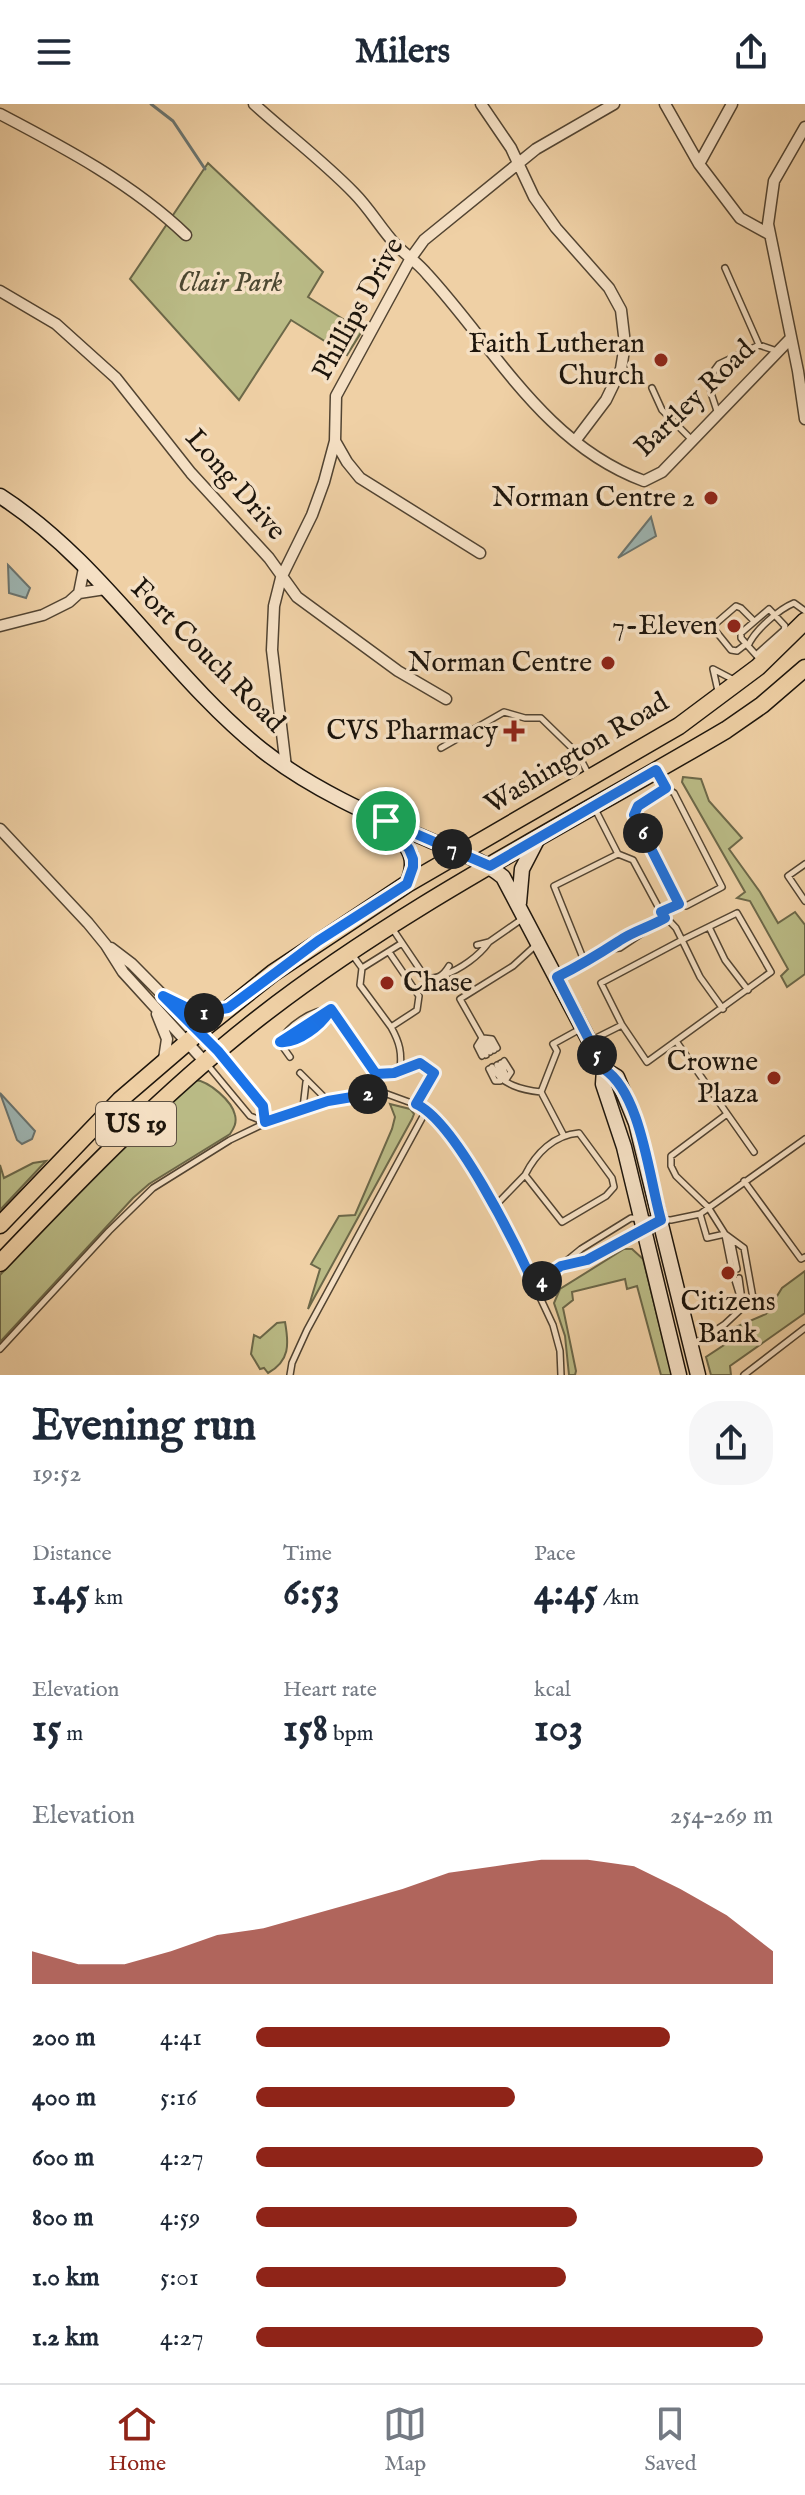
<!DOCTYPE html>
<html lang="en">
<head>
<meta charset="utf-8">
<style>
  body { margin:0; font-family:"IM FELL English",serif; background:#f6f6f7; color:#1f2937; height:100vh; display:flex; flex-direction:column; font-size:30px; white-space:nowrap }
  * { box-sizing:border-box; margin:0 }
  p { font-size:26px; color:#747a83 }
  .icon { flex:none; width:44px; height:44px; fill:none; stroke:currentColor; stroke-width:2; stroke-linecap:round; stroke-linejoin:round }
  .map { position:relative; height:1271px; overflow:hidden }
  .sheet { display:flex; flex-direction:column; background:#fff; flex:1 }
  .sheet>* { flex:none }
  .pin { position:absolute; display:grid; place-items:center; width:68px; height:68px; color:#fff; margin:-34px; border:4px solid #fff; border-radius:50%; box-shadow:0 2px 8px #0007 }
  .km { position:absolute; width:40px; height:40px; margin:-20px; border-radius:50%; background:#222; color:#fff; font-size:22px; line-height:40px; text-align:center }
  .round { display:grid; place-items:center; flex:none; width:84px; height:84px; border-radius:32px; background:#f6f6f7 }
  .headline { display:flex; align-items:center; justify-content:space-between; height:136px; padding:0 32px }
  h1 { font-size:44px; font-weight:800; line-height:60px }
  .metrics { display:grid; grid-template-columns:repeat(3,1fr); gap:12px; height:136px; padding:8px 32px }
  .metrics div { display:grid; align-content:center }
  .metrics b { font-size:40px; font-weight:800 }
  .metrics small { font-size:22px; font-weight:400 }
  .metrics p { font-size:22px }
  .chart { height:224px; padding:16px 32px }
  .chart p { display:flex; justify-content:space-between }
  .chart svg { width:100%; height:144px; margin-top:8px; fill:#8f2418; opacity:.7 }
  ul { padding:0 32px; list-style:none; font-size:26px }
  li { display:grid; grid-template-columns:128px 96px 1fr; align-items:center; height:60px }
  li i { height:20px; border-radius:10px; background:#8f2418 }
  header { display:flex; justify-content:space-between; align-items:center; height:104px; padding:0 32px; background:#fff; font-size:36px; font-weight:800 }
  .tabs { display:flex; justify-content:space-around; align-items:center; height:112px; border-top:2px solid #e0e1e3; background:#fff; font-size:22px; color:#747a83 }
  .tabs a { display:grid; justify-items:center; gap:4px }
  .tabs .current { color:#8f2418 }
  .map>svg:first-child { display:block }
  .green { fill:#babb86; stroke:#6c6849; stroke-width:2 }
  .water { fill:#9db4b1; stroke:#6a746f; stroke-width:2 }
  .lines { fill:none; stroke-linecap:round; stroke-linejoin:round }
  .stream { stroke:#6a746f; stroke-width:3 }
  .lane-casing { stroke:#524432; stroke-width:8 }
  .street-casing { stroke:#524432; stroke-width:13 }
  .secondary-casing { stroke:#1d150c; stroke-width:17 }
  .primary-casing { stroke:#1d150c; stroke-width:19 }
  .lane { stroke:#f5e0c4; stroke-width:5 }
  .street { stroke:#f5e0c4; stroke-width:10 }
  .secondary { stroke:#f5e0c4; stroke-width:14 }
  .primary { stroke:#efd0a5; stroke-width:16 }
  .route-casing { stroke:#fff; stroke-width:16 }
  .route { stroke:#1a73e8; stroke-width:10 }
  .poi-dot { fill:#8f2418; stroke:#f5e0c4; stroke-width:3 }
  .labels { text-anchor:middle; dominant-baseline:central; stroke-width:7; stroke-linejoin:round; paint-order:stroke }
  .shield { fill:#f5e0c4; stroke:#5e5243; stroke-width:2 }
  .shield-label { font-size:26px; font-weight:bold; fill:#1d150c }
  .park-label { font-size:28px; font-style:italic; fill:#4c4731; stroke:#f5e0c4 }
  .street-label { font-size:28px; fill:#1d150c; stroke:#f5e0c4 }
  .poi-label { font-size:28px; fill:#1d150c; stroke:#f5e0c4; text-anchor:end }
</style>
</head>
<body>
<header><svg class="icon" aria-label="menu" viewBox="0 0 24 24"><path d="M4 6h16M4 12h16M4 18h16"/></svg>Milers<svg class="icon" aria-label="share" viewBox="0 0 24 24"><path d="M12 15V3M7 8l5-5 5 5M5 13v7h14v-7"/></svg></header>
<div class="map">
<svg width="805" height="1271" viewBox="0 0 805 1271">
  <rect width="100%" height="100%" fill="#efd0a5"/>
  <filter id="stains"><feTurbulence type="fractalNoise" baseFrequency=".0025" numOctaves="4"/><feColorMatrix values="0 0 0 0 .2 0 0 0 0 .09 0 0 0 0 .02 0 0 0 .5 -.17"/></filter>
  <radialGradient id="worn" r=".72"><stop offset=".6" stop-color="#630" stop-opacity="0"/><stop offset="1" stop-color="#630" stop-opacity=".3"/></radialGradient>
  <!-- green -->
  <path class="green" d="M208,59L323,168L308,193L362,227L347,251L291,216L239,296L130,175Z
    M683,673L701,675L709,697L742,734L729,745L760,788L778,819L795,808L805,821V870L787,883L781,872L788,865L750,797L737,794L745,788L682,678Z
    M195,976C209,977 232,997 235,1011C237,1019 234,1024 230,1030L149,1080L133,1094L0,1238V1171L115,1047Z
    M390,1000L410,1005L414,1010L412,1015L308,1205L320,1165L311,1160L339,1112L355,1111L392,1025L395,1013Z
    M46,1057L0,1106V1061L4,1074L33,1059Z
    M624,1145H632L643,1155L672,1271H661L637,1182L627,1185L625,1175L572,1188L573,1196L563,1204L576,1267L575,1271H569L565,1232L554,1199L560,1185Z
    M805,1167V1209L730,1262L731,1271H711L706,1253L727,1239L724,1228L766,1210L782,1184Z
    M285,1218C289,1240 290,1257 268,1269L264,1264L260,1265L251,1250L254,1231L260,1234L277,1219Z"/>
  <!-- water -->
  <path class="water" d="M651,413L656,432L618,454Z
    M8,461L30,484L26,494L9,489Z
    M0,989L35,1027L32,1035L22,1040L17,1036Z"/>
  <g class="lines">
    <!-- stream -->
    <path class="stream" d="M151,0L173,17L205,65"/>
    <!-- lane casing -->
    <g class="lane-casing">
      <path id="lane" d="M725,164L759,241
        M652,284L662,306L692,336
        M718,310L711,289L710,272L719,260L759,241L777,247
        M746,540L737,547L731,546L714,525V521L736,502L741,504L754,517
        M748,542L741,534V529L769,505L785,522L784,526L756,551
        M757,552L748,542C754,527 779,505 794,499L805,507
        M718,587L713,565L734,576
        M441,644L504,608L525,614H541L578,650L590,673
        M658,671L666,684L674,689L722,783L686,802L679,800L634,711L638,702L666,684
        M805,760L788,772L805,797
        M661,808L679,800
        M709,823L725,856L748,886
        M392,824L425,873C437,876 443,872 449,862
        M477,841L489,838L522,815
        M610,845L620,844L665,814
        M351,849L362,864L360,881L391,923L417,906L419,892L389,848
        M585,859L554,782L618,750L594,703
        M362,864L402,839
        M444,871C461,865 479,852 489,838
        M558,873C574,864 591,857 606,847C620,838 635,823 652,822
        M331,905L376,970L370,990
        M622,921L601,879L682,836L700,873L723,905
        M391,923C400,939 402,949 400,966
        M483,934L492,935L497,944
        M487,936L494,946
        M281,937L330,906
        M590,937L622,921L647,958L771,868L737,809L682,836L676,824L661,808L633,756L618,750
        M676,937L754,1048
        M280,938C288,921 312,906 331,905
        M280,938C297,939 322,921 330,906
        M280,939L290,953
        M481,939L486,951
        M490,948L460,895L513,862L536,841
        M482,952L477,942L482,934
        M504,957L511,968L505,977
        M206,959L250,1012L265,1018L263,1002L220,949
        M501,959L506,972
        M497,961L505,976
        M492,963C502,981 522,986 541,988L557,947L553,940L582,924
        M489,965L495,977H500
        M300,969L327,996
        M376,970L394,969L420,959L434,969L416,1000
        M541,988L563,1030
        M303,1004L306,978
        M744,1077L801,1155L805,1153
        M494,1103L525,1071L562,1118L606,1092L614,1083L612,1074L579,1029C554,1031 536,1049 525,1071
        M700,1110L707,1134L725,1130
        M725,1131L732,1166
        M731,1136L737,1165
        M562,1162L587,1156L657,1118
        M739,1174L743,1203
        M735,1176L742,1199
        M534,1181L543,1176L581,1145L631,1114L671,1116L700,1110L805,1035
        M692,1242L725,1220L753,1194L744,1144L725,1130L708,1103L676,1072L671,1062V1052L727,1010
        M0,1245L109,1127L153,1084L230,1036L282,1011L349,992L387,990L428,1005L473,1067L513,1136L553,1221L560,1247L561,1271
        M290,1271L292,1259L307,1226L427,1005
        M744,1271L805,1224"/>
    </g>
    <!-- street casing -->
    <g class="street-casing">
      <path id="street" d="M254,0C287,30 323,57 354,89C370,105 381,125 396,141C406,151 418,159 427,170C495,244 544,340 644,377L662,368L791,234
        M481,0L511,44L534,93L556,124L609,184L621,206L625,240L621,265L606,296L575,337
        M665,0L699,60L740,114L769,130
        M0,10C65,44 133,80 186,131
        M805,23L774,77L768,120L798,267L805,315
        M699,60L732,0
        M0,187L56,220L116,274L191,369L269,454L297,493L398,567L446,595
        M335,337L347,358L360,374L480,449
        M79,489L84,464
        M0,522L43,511L69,498L79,489L105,485
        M286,663L272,546L274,502L281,474L312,411L324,378L335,337L336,292L411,154L424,136L536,45L614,0
        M0,725L88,819L106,841L123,868L205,958
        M111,844L132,860L218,947
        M173,898L198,909L222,905
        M157,910L167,935L164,955"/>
    </g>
    <!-- secondary casing -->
    <g class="secondary-casing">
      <path id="secondary" d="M0,392C103,458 167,570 262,646C310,684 370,711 427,735C454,747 480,754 503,773L604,965L617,973L636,1019L698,1271
        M389,720C406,741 420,752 407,780
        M519,799L522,765L537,736
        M604,965L603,980L624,1043L679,1271"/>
    </g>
    <!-- primary casing -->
    <g class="primary-casing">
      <path id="primary" d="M0,1121L120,996L198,929L273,869L407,780L679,622L758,563L805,517
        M0,1159C83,1072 165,987 260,913C404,801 569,719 726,626L762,601L805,564"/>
    </g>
    <!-- lane -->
    <use href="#lane" class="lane"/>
    <!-- street -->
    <use href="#street" class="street"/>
    <!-- secondary -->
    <use href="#secondary" class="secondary"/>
    <!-- primary -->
    <use href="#primary" class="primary"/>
  </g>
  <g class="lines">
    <!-- route casing -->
    <g class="route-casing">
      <path id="route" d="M386,717L409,745L413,755V763L407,780L318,837L228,904L198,909L163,892L218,947L263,1002L265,1018L328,997L370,990L376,970L331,905L280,938C298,940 322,921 331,905L376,970L394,969L420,959L434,969L416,1000C455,1017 515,1139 534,1181L561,1162L587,1156L661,1116C649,1074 641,989 604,965L557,873C579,862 599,850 619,837C633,827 650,823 665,814L661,808L679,800L634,711L638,702L666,684L656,666L490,762L386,717"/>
    </g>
    <!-- route -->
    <use href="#route" class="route"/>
  </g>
  <!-- markers -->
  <g class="poi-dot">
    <circle cx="661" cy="256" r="8"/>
    <circle cx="711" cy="394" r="8"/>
    <circle cx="734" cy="522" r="8"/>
    <circle cx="608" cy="559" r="8"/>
    <path d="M510 615h8v8h8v8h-8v8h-8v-8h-8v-8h8z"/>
    <circle cx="387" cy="879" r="8"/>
    <circle cx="774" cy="974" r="8"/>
    <circle cx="728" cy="1169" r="8"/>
  </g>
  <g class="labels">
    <!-- shield labels -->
    <rect class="shield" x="96" y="998" width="80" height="44" rx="6"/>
    <g class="shield-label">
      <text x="136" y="1020">US 19</text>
    </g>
    <!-- park labels -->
    <g class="park-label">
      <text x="230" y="179">Clair Park</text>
    </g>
    <!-- street labels -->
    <g class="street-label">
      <text transform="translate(359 205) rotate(-61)">Phillips Drive</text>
      <text transform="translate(695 295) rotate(-44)">Bartley Road</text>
      <text transform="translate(235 381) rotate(49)">Long Drive</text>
      <text transform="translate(207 552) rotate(45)">Fort Couch Road</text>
      <text transform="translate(577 650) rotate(-31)">Washington Road</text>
    </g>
    <!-- poi labels -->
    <g class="poi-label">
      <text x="645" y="240">Faith Lutheran<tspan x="645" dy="32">Church</tspan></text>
      <text x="695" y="394">Norman Centre 2</text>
      <text x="718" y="522">7-Eleven</text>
      <text x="592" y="559">Norman Centre</text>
      <text x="498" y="627">CVS Pharmacy</text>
      <text x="403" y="879" text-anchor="start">Chase</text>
      <text x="758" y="958">Crowne<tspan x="758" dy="32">Plaza</tspan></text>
      <text x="728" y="1198" text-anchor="middle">Citizens<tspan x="728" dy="32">Bank</tspan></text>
    </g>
  </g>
  <rect width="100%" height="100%" filter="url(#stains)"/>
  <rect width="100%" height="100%" fill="url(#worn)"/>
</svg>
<div class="pin" style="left:386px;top:717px;background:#1e9e55"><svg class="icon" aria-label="arrive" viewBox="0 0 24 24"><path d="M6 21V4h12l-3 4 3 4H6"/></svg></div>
<b class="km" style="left:204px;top:909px">1</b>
<b class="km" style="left:368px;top:990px">2</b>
<b class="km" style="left:542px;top:1177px">4</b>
<b class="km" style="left:597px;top:951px">5</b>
<b class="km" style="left:643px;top:729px">6</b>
<b class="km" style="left:452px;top:745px">7</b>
</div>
<section class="sheet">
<div class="headline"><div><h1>Evening run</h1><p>19:52</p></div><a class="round"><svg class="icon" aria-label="share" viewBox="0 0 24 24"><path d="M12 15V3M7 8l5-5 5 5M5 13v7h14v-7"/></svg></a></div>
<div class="metrics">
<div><p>Distance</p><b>1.45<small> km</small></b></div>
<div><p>Time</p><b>6:53</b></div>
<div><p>Pace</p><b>4:45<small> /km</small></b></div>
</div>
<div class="metrics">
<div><p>Elevation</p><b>15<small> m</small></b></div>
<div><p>Heart rate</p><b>158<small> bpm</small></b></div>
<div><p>kcal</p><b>103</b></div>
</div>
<div class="chart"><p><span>Elevation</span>254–269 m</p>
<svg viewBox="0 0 160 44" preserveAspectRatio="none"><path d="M0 44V34L10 38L20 38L30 34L40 29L50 27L60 23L70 19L80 15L90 10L100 8L110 6L120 6L130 8L140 15L150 23L160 34V44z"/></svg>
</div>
<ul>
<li><b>200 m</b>4:41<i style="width:80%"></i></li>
<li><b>400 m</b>5:16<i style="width:50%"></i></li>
<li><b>600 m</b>4:27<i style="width:98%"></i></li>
<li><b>800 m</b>4:59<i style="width:62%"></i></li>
<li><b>1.0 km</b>5:01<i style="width:60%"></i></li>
<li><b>1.2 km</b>4:27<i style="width:98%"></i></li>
</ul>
</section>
<nav class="tabs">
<a class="current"><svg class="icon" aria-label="home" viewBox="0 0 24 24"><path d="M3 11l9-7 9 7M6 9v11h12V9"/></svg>Home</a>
<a><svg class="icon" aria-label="map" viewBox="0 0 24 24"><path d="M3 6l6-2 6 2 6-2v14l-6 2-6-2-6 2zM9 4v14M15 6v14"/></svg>Map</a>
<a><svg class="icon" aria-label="saved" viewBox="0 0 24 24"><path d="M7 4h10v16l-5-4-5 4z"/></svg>Saved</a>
</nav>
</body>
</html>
